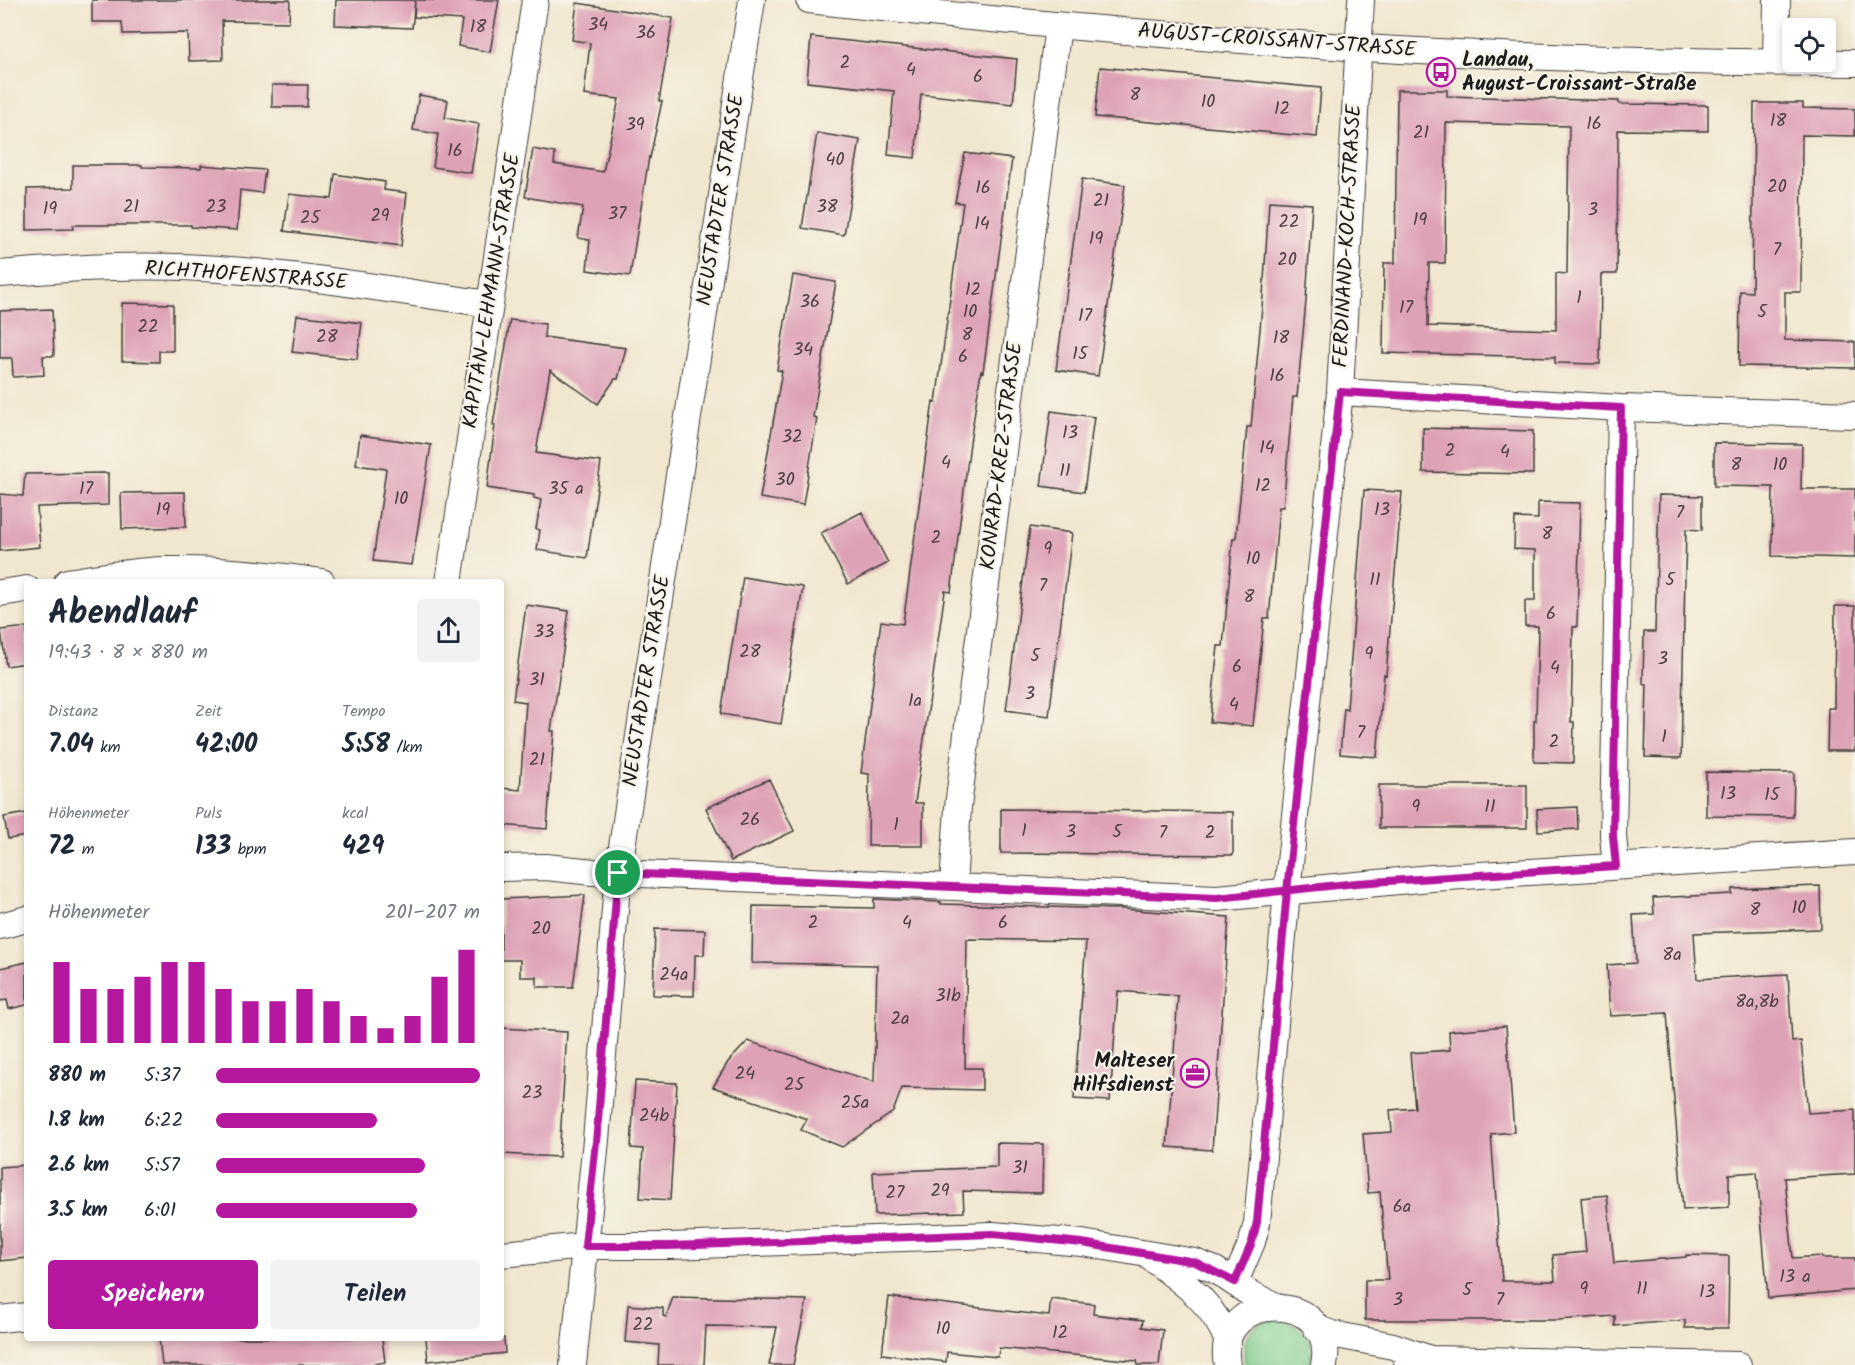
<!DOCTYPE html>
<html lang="de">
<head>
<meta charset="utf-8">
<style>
  body { margin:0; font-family:Kalam,sans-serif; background:#f2f2f3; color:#1f2937; height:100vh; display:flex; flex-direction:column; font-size:22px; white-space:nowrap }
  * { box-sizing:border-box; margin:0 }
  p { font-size:20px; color:#747a83 }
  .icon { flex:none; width:33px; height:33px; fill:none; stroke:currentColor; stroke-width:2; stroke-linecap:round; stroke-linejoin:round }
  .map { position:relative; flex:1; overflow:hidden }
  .panel { position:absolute; left:24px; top:579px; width:480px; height:762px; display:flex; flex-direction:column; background:#fff; border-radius:6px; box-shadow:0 3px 9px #0003 }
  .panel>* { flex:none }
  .buttons { position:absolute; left:1782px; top:18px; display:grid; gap:12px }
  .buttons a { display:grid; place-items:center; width:54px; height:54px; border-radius:6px; background:#fff; box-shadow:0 3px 9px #0003; font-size:30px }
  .pin { position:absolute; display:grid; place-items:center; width:51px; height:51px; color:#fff; margin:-26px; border:3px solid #fff; border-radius:50%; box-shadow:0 2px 6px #0007 }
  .round { display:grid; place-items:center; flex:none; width:63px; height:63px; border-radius:6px; background:#f2f2f3 }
  .summary { display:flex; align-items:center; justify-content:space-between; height:102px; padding:0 24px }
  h1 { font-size:33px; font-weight:800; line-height:45px }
  .stats { display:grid; grid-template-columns:repeat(3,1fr); gap:9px; height:102px; padding:6px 24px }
  .stats div { display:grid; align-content:center }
  .stats b { font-size:26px; font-weight:800 }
  .stats small { font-size:16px; font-weight:400 }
  .stats p { font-size:16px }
  .chart { height:168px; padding:12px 24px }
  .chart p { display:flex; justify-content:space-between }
  .chart svg { width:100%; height:108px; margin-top:6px; stroke:#b5179e; stroke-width:6 }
  .primary-button { display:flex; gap:12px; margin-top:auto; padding:12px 24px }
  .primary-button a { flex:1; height:69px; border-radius:6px; background:#b5179e; color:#fff; font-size:24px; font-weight:800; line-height:69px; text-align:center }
  .primary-button a+a { background:#f2f2f3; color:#1f2937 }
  ul { padding:0 24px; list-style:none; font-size:20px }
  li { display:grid; grid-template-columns:96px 72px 1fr; align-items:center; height:45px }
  li i { height:15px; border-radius:8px; background:#b5179e }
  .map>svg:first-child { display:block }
  .green { fill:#7ccc8c; stroke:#4c7454; stroke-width:1.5 }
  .building { fill:#dea2b7; fill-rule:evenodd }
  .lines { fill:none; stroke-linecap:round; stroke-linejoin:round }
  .street-casing { stroke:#3c3a37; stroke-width:28 }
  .street { stroke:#fff; stroke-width:26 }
  .route-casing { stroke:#fff; stroke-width:12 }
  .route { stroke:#b5179e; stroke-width:8 }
  .labels { text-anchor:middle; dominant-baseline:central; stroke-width:4.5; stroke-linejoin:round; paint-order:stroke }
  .number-label { font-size:18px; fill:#4c3e43 }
  .street-label { font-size:21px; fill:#1c1c1c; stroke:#f7f3e8 }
  .poi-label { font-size:21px; font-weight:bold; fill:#1c1c1c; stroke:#f7f3e8; text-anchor:start }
</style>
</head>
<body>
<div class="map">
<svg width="1855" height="1365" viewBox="0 0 1855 1365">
  <rect width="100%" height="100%" fill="#f7f3e8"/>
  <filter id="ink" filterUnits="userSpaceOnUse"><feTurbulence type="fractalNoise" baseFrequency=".0167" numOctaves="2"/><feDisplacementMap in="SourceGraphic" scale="12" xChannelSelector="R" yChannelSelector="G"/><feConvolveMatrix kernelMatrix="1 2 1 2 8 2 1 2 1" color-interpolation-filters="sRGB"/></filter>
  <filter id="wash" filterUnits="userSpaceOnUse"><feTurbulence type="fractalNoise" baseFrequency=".008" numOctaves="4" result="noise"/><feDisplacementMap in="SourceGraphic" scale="24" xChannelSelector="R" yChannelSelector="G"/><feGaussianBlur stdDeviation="1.35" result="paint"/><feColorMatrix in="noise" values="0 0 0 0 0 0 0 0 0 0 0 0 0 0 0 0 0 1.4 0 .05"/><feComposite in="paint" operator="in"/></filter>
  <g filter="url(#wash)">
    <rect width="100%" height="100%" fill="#f1e7cf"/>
    <!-- green -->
    <path class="green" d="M1285,1319C1306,1332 1316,1338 1311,1365H1245C1242,1350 1244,1330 1260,1323C1267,1320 1277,1320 1285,1319Z"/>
    <g id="blocks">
      <!-- building -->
      <path class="building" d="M92,0H290L289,22L222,21L223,60L189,61L188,33L123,34L122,22H92Z
        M336,0H499L490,52L458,46L462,20L414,17L415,1L412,28L335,25Z
        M577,3L673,18L659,101H662L650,158L649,157L630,276L587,270L590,240L578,238L583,207L525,197L533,149L555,153L554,164L603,172L619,99L584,95L590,43L572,40Z
        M811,37L1017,59L1013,104L921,94L915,158L888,155L894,91L807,82Z
        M1100,67L1321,88L1317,137L1095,117Z
        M272,85H308L307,107H272Z
        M1397,90H1447V96L1619,101V104L1708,105V131L1618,130L1617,274H1601L1600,364L1555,363V357L1383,353L1384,263H1395ZM1446,123L1569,126L1567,274L1556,273V330L1428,326L1429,263H1445Z
        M419,95L448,100L445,118L479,124L471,173L433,167L438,134L413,130Z
        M1754,103H1803V108L1855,109V136L1802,135L1801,292H1785V340L1855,342V368L1739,366L1740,291L1752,292Z
        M817,133L860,140L844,235L802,228Z
        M965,153L1012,159L983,372L981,371L970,443L951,592L945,591L915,803H923V846H868L869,774L861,773L881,621L903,624L933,401L936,402L963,203L955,202Z
        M73,165H142V167L201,168V165L265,170L262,193L240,190L237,230L191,227V225H73V229L27,230V189L73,188Z
        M335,174L385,182L384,190L407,193L401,246L284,231L289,194L332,199Z
        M1082,179L1125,185L1098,376L1056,370Z
        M1269,201L1312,204L1306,301L1297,397H1293L1283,507H1279L1269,618H1264L1253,726L1210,722L1218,646H1223L1233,538H1236L1247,427H1251L1263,296Z
        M793,275L836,282L813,417L817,418L803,505L760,498L782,371L777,370Z
        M122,303L173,304V351H159V362L122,361Z
        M52,309L54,356H43L44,375L13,377L12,358H0V311Z
        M297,315L362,323L357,359L292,352Z
        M510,320L545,324L544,337L626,348L618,379H615L598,404L550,370L536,453L601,462L587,558L537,550L540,530L536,529L541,500L534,498V495L487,488L495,425H493Z
        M1051,411L1094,417L1084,492L1041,486Z
        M1423,428L1533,431V474L1423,472Z
        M360,435L431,445L412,565L373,561L386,469L356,465Z
        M1714,443L1802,444L1801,489H1855V558L1772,556L1773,487L1714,486Z
        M108,473V505L37,507L40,547L0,551V494L23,496L25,474Z
        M1364,490L1402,492L1386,675L1384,674L1377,757L1340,754L1344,708L1347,709Z
        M185,492L186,527L122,529L121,493Z
        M1659,495L1702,496V530L1686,529L1681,758L1645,757L1647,684H1643L1644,632H1655Z
        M1538,502L1580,503L1577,627H1573L1571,722H1574L1573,763L1534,762V721H1536L1538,626H1525V601H1535V550L1514,549L1515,518L1538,519Z
        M862,512L888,563L848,584L821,533Z
        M1030,527L1072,533L1049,716L1006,710Z
        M743,577L803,587L781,724L721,714Z
        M526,605L569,611L551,731H554L547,829L501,825V788L520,790L526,702L513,700Z
        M1835,606H1855V751H1827L1828,708H1834Z
        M27,627V663L6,666L1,630Z
        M1706,772L1794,773L1793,817L1706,816Z
        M769,779L794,831L731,861L706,808Z
        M1379,785H1527V828H1379Z
        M1577,807L1578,829L1538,831L1537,809Z
        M1001,809L1233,812V855L1001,853Z
        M27,813V836L8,839L4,817Z
        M1820,886L1821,929L1694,933L1697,979L1788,974L1792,1042L1801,1041L1808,1113L1855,1110V1174L1785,1178L1793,1258L1822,1256V1258H1855V1290L1768,1298L1757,1172L1729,1174V1207L1683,1210L1667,1013L1610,1016L1607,965L1636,963L1633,915L1654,914L1653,898L1732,894V889Z
        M585,895L573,987H537V977H520V960H501V899Z
        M874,899L941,902V904L1121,909L1229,917L1212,1150L1167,1147L1178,996L1118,991L1110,1101L1074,1099L1086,941L967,939L965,1068H982V1090L902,1088L893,1112L842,1147L801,1130L807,1119L713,1087L728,1062L748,1041L874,1082L877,965L752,963L753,906L874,908Z
        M655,929L705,930L704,955H695L694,996L653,995Z
        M27,962V1005L9,1009L7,1000L0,1001V968Z
        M1506,1026L1514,1132L1491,1134L1502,1281H1555L1553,1255L1586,1252L1581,1198L1607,1195L1614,1263L1686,1257V1255L1729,1256L1728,1328H1685V1320L1615,1326V1316L1558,1320H1365V1280H1388L1380,1192L1368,1193L1363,1134L1392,1132L1390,1110L1415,1108L1410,1053L1450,1050L1449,1031Z
        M501,1028L567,1032L559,1157L501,1154Z
        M635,1081L677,1083L670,1200L640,1198L643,1149L631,1148Z
        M997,1143L1043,1144L1042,1193L963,1191L964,1212L875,1215L873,1172L997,1167Z
        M27,1165V1258L0,1261V1167Z
        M673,1297L807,1300L793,1365H769L777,1327L706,1326L704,1365H658L659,1345L625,1342L628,1305L663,1308V1316L666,1317Z
        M889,1297L1049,1316L1051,1299L1094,1304L1093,1314L1143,1320L1142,1327L1163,1330L1159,1365H1138L1137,1361L1116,1359L999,1348L998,1357L947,1352L946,1362L882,1354Z
        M159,1338H382L385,1362L370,1365H162Z
        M426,1338H504L505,1353L428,1361Z"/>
    </g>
  </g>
  <g filter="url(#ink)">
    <use href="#blocks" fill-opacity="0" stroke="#3c3a37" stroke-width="1.5"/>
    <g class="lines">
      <!-- street casing -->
      <g class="street-casing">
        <path id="street" d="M809,0C1156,39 1506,63 1855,63
          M1776,62L1777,0
          M0,274C66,268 134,264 201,268C298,273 394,291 490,304
          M1340,392L1621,408L1855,415
          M67,582C99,577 132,571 164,570C217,569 270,574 322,582
          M449,582L535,0
          M0,593L27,589
          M1616,866L1613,836L1621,408
          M501,868L546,867L593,872L1217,898L1431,878L1855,852
          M953,886L958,807L976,661L1058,26
          M0,926L27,919
          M501,1254L585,1246H669L993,1235L1082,1243L1195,1262L1215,1270L1251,1294L1276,1306
          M1147,1255C1182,1282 1210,1298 1228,1341
          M1235,1282L1252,1242L1257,1223L1287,891L1340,392L1361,0
          M0,1319L27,1316
          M1316,1328L1332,1334L1393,1346L1430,1359
          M573,1365L596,1140L618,873L752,0
          M1227,1365C1213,1288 1339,1289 1324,1365
          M1407,1365L1430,1359L1738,1365"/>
      </g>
      <!-- street -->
      <use href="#street" class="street"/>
    </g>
  </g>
  <g class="lines" filter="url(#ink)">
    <!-- route casing -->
    <g class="route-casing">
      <path id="route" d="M618,873L597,1132L585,1246H669L993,1234L1082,1243L1195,1262L1235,1282L1252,1242L1257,1222L1287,891L1340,392L1621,408L1613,836L1616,866L1357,883L1217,898L618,873"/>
    </g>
    <!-- route -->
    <use href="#route" class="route"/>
  </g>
  <!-- icons -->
  <defs>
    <g id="bus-ring" transform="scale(1.5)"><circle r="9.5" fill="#f7f3e8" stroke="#b5179e" stroke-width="1.5"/><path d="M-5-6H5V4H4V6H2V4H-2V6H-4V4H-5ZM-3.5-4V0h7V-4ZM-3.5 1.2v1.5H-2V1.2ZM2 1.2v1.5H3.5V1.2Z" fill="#b5179e"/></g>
    <g id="office-ring" transform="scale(1.5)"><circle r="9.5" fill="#f7f3e8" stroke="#b5179e" stroke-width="1.5"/><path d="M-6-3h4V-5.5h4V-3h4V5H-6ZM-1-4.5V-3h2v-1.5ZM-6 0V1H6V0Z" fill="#b5179e"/></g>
  </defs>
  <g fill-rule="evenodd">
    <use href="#bus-ring" x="1441" y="72"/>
    <use href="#office-ring" x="1195" y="1073"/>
  </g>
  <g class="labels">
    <!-- number labels -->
    <g class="number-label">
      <text x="598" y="25">34</text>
      <text x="478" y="27">18</text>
      <text x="646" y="33">36</text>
      <text x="845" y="63">2</text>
      <text x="911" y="70">4</text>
      <text x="978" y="77">6</text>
      <text x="1135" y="95">8</text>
      <text x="1208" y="102">10</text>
      <text x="1282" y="109">12</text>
      <text x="1778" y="121">18</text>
      <text x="1594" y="124">16</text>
      <text x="635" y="125">39</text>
      <text x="1421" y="133">21</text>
      <text x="455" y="151">16</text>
      <text x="835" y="160">40</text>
      <text x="1777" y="187">20</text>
      <text x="983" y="188">16</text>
      <text x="1101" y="201">21</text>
      <text x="131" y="207">21</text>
      <text x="216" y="207">23</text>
      <text x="827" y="207">38</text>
      <text x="50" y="209">19</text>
      <text x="1593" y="210">3</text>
      <text x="617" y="214">37</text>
      <text x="380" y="216">29</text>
      <text x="310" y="218">25</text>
      <text x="1420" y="220">19</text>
      <text x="1289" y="222">22</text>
      <text x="982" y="224">14</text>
      <text x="1096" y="239">19</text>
      <text x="1777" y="250">7</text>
      <text x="1287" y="260">20</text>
      <text x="973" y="290">12</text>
      <text x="1579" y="298">1</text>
      <text x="810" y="302">36</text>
      <text x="1406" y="308">17</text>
      <text x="970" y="312">10</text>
      <text x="1762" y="312">5</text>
      <text x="1085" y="316">17</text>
      <text x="148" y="327">22</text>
      <text x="967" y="335">8</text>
      <text x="327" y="337">28</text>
      <text x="1281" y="338">18</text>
      <text x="803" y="350">34</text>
      <text x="1080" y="354">15</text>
      <text x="963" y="357">6</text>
      <text x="1277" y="376">16</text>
      <text x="1070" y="433">13</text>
      <text x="792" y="437">32</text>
      <text x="1267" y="448">14</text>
      <text x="1450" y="451">2</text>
      <text x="1505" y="452">4</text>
      <text x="946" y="463">4</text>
      <text x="1736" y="465">8</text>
      <text x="1780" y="465">10</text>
      <text x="1065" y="471">11</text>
      <text x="785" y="480">30</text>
      <text x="1263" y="486">12</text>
      <text x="86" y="489">17</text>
      <text x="566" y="489">35 a</text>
      <text x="401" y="499">10</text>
      <text x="163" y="510">19</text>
      <text x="1382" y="510">13</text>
      <text x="1680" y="513">7</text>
      <text x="1547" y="534">8</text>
      <text x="936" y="538">2</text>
      <text x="1048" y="549">9</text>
      <text x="1253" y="559">10</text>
      <text x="1375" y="580">11</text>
      <text x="1670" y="580">5</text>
      <text x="1043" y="586">7</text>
      <text x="1249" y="597">8</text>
      <text x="1551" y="614">6</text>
      <text x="544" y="632">33</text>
      <text x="750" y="652">28</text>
      <text x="1369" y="654">9</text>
      <text x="1035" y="656">5</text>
      <text x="1663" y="659">3</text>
      <text x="1237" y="667">6</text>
      <text x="1555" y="668">4</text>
      <text x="537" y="680">31</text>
      <text x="1030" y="694">3</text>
      <text x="915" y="701">1a</text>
      <text x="1234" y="705">4</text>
      <text x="1361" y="733">7</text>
      <text x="1664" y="737">1</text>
      <text x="1554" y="742">2</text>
      <text x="537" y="760">21</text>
      <text x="1728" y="794">13</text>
      <text x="1772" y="795">15</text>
      <text x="1416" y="807">9</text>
      <text x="1490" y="807">11</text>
      <text x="750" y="820">26</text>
      <text x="896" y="825">1</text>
      <text x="1024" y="831">1</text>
      <text x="1071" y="832">3</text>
      <text x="1117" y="832">5</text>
      <text x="1163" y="833">7</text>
      <text x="1210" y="833">2</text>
      <text x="1799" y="908">10</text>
      <text x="1755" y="910">8</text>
      <text x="813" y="923">2</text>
      <text x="907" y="923">4</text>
      <text x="1003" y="923">6</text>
      <text x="541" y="929">20</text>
      <text x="1672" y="955">8a</text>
      <text x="674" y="975">24a</text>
      <text x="948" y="996">31b</text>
      <text x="1757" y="1002">8a,8b</text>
      <text x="900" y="1019">2a</text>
      <text x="745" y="1074">24</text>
      <text x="794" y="1085">25</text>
      <text x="532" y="1093">23</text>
      <text x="855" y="1103">25a</text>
      <text x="654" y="1116">24b</text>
      <text x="1020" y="1168">31</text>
      <text x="940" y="1191">29</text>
      <text x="895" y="1193">27</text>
      <text x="1402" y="1207">6a</text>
      <text x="1795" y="1277">13 a</text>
      <text x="1584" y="1289">9</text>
      <text x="1642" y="1289">11</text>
      <text x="1467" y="1290">5</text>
      <text x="1707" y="1292">13</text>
      <text x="1398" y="1300">3</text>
      <text x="1500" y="1300">7</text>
      <text x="643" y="1325">22</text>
      <text x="943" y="1329">10</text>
      <text x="1060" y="1333">12</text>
    </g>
    <!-- street labels -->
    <g class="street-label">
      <text transform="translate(1277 41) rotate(4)">AUGUST-CROISSANT-STRASSE</text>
      <text transform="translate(721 200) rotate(-81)">NEUSTADTER STRASSE</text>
      <text transform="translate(1348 236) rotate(-87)">FERDINAND-KOCH-STRASSE</text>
      <text transform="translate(246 276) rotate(4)">RICHTHOFENSTRASSE</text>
      <text transform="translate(492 291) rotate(-81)">KAPITÄN-LEHMANN-STRASSE</text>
      <text transform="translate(1002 456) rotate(-83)">KONRAD-KREZ-STRASSE</text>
      <text transform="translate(647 681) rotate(-81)">NEUSTADTER STRASSE</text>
    </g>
    <!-- poi labels -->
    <g class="poi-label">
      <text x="1462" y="60">Landau,<tspan x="1462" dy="24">August-Croissant-Straße</tspan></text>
      <text x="1174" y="1061" text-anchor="end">Malteser<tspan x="1174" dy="24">Hilfsdienst</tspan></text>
    </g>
  </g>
</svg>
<div class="buttons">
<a><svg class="icon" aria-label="locate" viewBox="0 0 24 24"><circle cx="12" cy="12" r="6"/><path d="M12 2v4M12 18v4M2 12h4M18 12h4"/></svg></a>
</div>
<div class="pin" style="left:618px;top:873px;background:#1e9e55"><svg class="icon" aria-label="arrive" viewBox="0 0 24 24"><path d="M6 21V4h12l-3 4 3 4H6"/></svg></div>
<section class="panel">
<div class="summary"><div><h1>Abendlauf</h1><p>19:43 · 8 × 880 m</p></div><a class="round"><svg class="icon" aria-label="share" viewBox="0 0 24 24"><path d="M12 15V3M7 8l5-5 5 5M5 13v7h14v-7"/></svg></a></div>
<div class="stats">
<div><p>Distanz</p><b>7.04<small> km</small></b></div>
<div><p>Zeit</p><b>42:00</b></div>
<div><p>Tempo</p><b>5:58<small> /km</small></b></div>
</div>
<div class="stats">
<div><p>Höhenmeter</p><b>72<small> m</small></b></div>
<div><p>Puls</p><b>133<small> bpm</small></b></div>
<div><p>kcal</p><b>429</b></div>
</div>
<div class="chart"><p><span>Höhenmeter</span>201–207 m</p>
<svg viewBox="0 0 160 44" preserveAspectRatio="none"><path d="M5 44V11M15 44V22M25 44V22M35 44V17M45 44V11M55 44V11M65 44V22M75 44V27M85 44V27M95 44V22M105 44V27M115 44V33M125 44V38M135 44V33M145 44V17M155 44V6"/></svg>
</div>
<ul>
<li><b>880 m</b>5:37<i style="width:100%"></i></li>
<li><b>1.8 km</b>6:22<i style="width:61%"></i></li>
<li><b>2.6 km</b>5:57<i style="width:79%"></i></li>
<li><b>3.5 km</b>6:01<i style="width:76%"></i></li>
</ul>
<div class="primary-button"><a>Speichern</a><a>Teilen</a></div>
</section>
</div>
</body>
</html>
